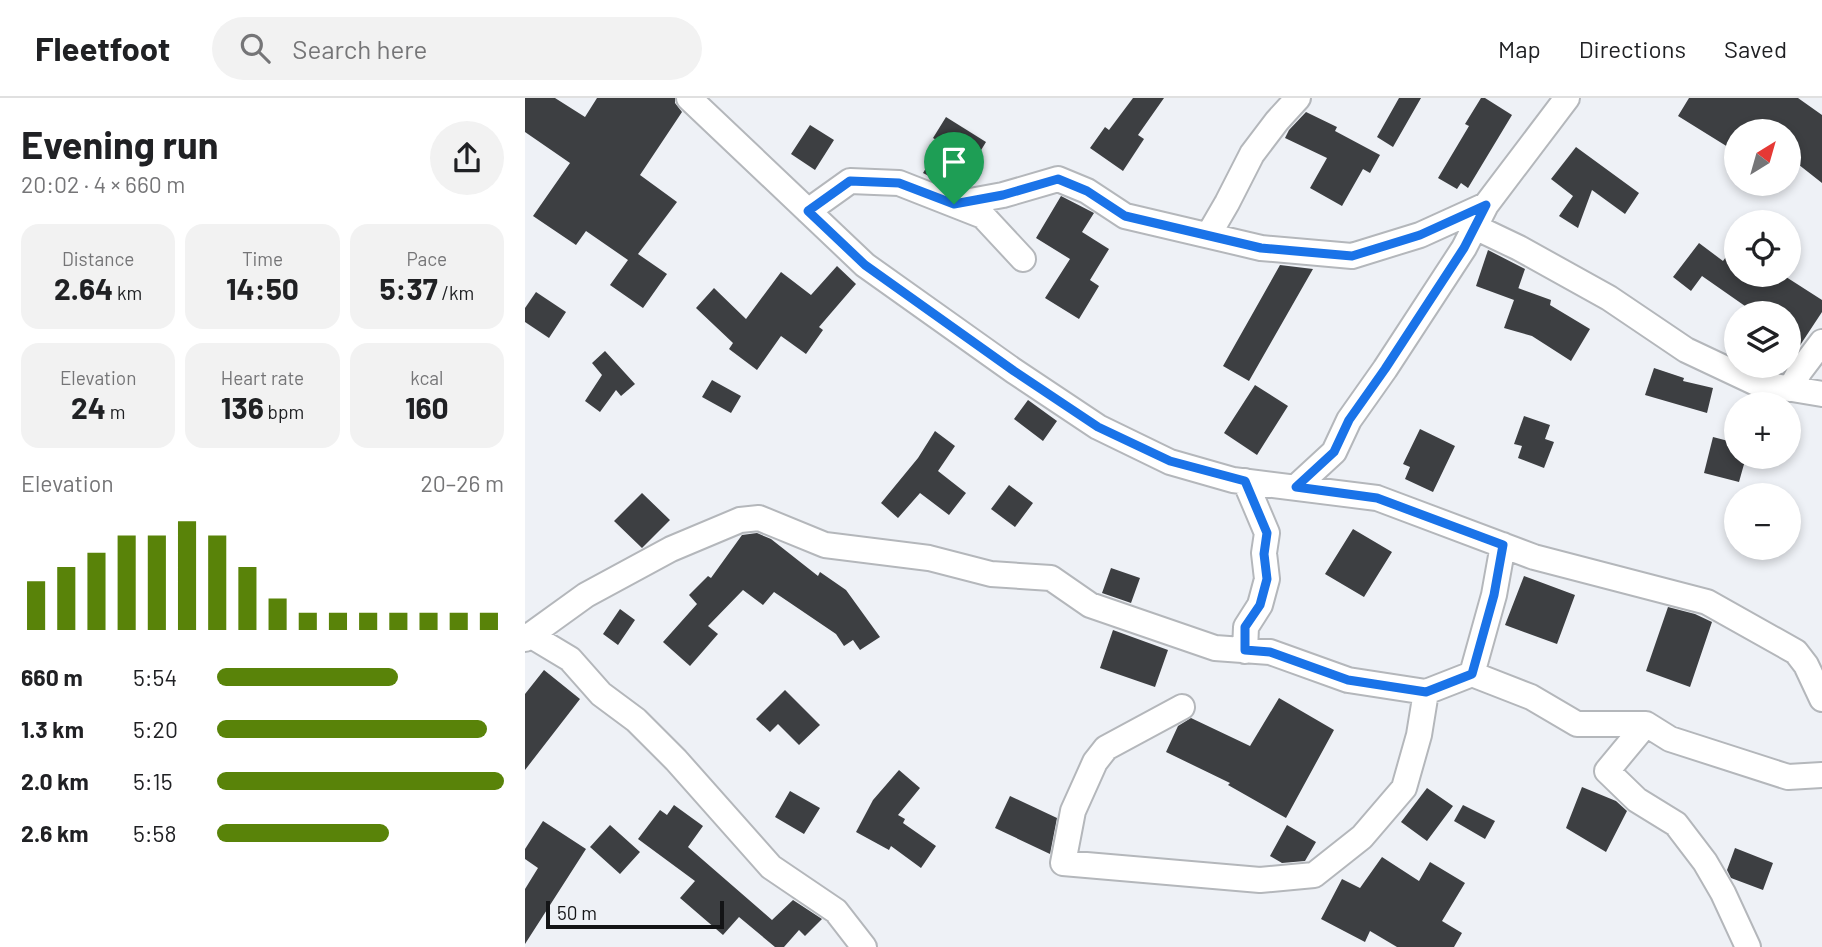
<!DOCTYPE html>
<html lang="en">
<head>
<meta charset="utf-8">
<style>
  body { margin:0; font-family:Barlow,sans-serif; background:#f2f2f2; color:#202124; height:100vh; display:flex; flex-direction:column; font-size:26px; white-space:nowrap }
  * { box-sizing:border-box; margin:0 }
  p { font-size:23px; color:#757577 }
  .icon { flex:none; width:38px; height:38px; fill:none; stroke:currentColor; stroke-width:2; stroke-linecap:round; stroke-linejoin:round }
  .map { position:relative; flex:1; overflow:hidden }
  .sheet { display:flex; flex-direction:column; background:#fff; width:525px }
  .sheet>* { flex:none }
  .needle { width:46px; rotate:37deg }
  .controls { position:absolute; left:1199px; top:21px; display:grid; gap:14px }
  .controls a { display:grid; place-items:center; width:77px; height:77px; border-radius:50%; background:#fff; box-shadow:0 4px 10px #0003; font-size:35px }
  .scale { position:absolute; left:21px; bottom:18px; width:178px; box-sizing:border-box; padding-left:7px; border:4px solid #131416; border-top:0; font-size:19px; line-height:24px; white-space:nowrap; color:#131416; -webkit-text-stroke:5px #eef1f6; paint-order:stroke }
  .pin { position:absolute; display:grid; place-items:center; width:60px; height:60px; color:#fff; margin:-72px -30px; border-radius:50% 50% 50% 0; rotate:-45deg; box-shadow:0 0 7px #0007 }
  .pin .icon { rotate:45deg }
  .round { display:grid; place-items:center; flex:none; width:74px; height:74px; border-radius:37px; background:#f2f2f2 }
  .head { display:flex; align-items:center; justify-content:space-between; height:119px; padding:0 21px }
  h1 { font-size:38px; font-weight:700; line-height:52px }
  .stats { display:grid; grid-template-columns:repeat(3,1fr); gap:10px; height:119px; padding:7px 21px }
  .stats div { display:grid; align-content:center; border-radius:18px; background:#f2f2f2; text-align:center }
  .stats b { font-size:30px; font-weight:700 }
  .stats small { font-size:19px; font-weight:400 }
  .stats p { font-size:19px }
  .chart { height:196px; padding:14px 21px }
  .chart p { display:flex; justify-content:space-between }
  .chart svg { width:100%; height:126px; margin-top:7px; stroke:#598309; stroke-width:6 }
  ul { padding:0 21px; list-style:none; font-size:23px }
  li { display:grid; grid-template-columns:112px 84px 1fr; align-items:center; height:52px }
  li i { height:18px; border-radius:9px; background:#598309 }
  header { display:flex; align-items:center; gap:42px; box-sizing:border-box; height:98px; padding:0 35px; background:#fff; border-bottom:2px solid #e0e0e0 }
  header strong { font-size:33px }
  nav { display:flex; gap:38px; margin-inline-start:auto; font-size:24px }
  .search { width:490px; height:63px; background:#f2f2f2; display:flex; align-items:center; gap:18px; box-sizing:border-box; padding:0 24px; border-radius:38px; color:#757577; font-size:26px }
  main { display:flex; flex:1; min-height:0 }
  .map>svg:first-child { display:block }
  .building { fill:#3d3f42 }
  .lines { fill:none; stroke-linecap:round; stroke-linejoin:round }
  .minor-casing { stroke:#b4b7bb; stroke-width:28 }
  .minor { stroke:#fff; stroke-width:24 }
  .route-casing { stroke:#fff; stroke-width:14 }
  .route { stroke:#1a73e8; stroke-width:9 }
</style>
</head>
<body>
<header>
<strong>Fleetfoot</strong>
<div class="search"><svg class="icon" aria-label="search" viewBox="0 0 24 24"><circle cx="10" cy="10" r="6"/><path d="M15 15l6 6"/></svg>Search here</div>
<nav><a>Map</a><a>Directions</a><a>Saved</a></nav>
</header>
<main>
<section class="sheet">
<div class="head"><div><h1>Evening run</h1><p>20:02 · 4 × 660 m</p></div><a class="round"><svg class="icon" aria-label="share" viewBox="0 0 24 24"><path d="M12 15V3M7 8l5-5 5 5M5 13v7h14v-7"/></svg></a></div>
<div class="stats">
<div><p>Distance</p><b>2.64<small> km</small></b></div>
<div><p>Time</p><b>14:50</b></div>
<div><p>Pace</p><b>5:37<small> /km</small></b></div>
</div>
<div class="stats">
<div><p>Elevation</p><b>24<small> m</small></b></div>
<div><p>Heart rate</p><b>136<small> bpm</small></b></div>
<div><p>kcal</p><b>160</b></div>
</div>
<div class="chart"><p><span>Elevation</span>20–26 m</p>
<svg viewBox="0 0 160 44" preserveAspectRatio="none"><path d="M5 44V27M15 44V22M25 44V17M35 44V11M45 44V11M55 44V6M65 44V11M75 44V22M85 44V33M95 44V38M105 44V38M115 44V38M125 44V38M135 44V38M145 44V38M155 44V38"/></svg>
</div>
<ul>
<li><b>660 m</b>5:54<i style="width:63%"></i></li>
<li><b>1.3 km</b>5:20<i style="width:94%"></i></li>
<li><b>2.0 km</b>5:15<i style="width:100%"></i></li>
<li><b>2.6 km</b>5:58<i style="width:60%"></i></li>
</ul>
</section>
<div class="map">
<svg width="1297" height="849" viewBox="0 0 1297 849">
  <rect width="100%" height="100%" fill="#eef1f6"/>
  <!-- building -->
  <path class="building" d="M0,0H30L60,19L72,0H150V5L157,14L115,77L152,104L113,156L142,176L118,210L85,187L103,162L61,133L51,147L8,118L45,65L0,34Z
    M608,0H639L613,37L619,41L598,73L565,50L580,29L584,32Z
    M874,0H896L868,49L852,39Z
    M956,0H960L987,17L943,90L936,85L932,91L913,80L944,28L940,26Z
    M1164,0H1273L1297,17V85L1264,59V33H1211V54L1153,18Z
    M781,14L812,29L810,33L855,57L845,75L838,71L817,108L785,90L802,60L760,40L764,32Z
    M421,19L461,44L433,90L429,91L398,75L416,45L408,40Z
    M285,27L309,42L290,72L266,56Z
    M1051,49L1114,95L1100,116L1067,92L1053,130L1034,118L1048,98L1026,81Z
    M536,98L569,115L557,134L584,151L565,182L574,188L554,221L520,200L545,161L511,140Z
    M1174,145L1198,163L1211,145V177H1258L1297,202V214L1264,264V215H1230L1177,178L1166,193L1148,179Z
    M963,152L1000,171L991,197L993,190L1026,202L1025,207L1065,231L1046,263L1007,238L979,230L989,202L951,188Z
    M755,167L788,171L724,283L698,268Z
    M312,168L331,186L294,229L298,232L281,256L256,238L232,272L204,251L208,245L171,210L189,190L221,221L256,174L286,197Z
    M11,194L41,214L24,240L0,224V210Z
    M80,253L110,286L96,298L91,292L75,314L60,303L77,277L67,265Z
    M1129,270L1159,280L1158,283L1188,290L1182,315L1120,297Z
    M187,282L216,298L206,315L177,299Z
    M730,287L763,308L732,357L699,335Z
    M503,302L532,323L518,343L489,321Z
    M999,318L1025,327L1020,341L1029,344L1019,370L993,360L997,348L989,346Z
    M895,331L930,348L908,394L880,381L885,369L878,366Z
    M410,333L430,348L413,373L441,395L424,417L395,395L373,420L356,405L393,360Z
    M1188,339L1211,345V359H1221L1214,384L1179,375Z
    M484,387L508,405L490,429L466,411Z
    M117,395L145,422L117,450L89,423Z
    M828,431L867,454L839,499L800,476Z
    M232,435L246,441L293,478L295,474L321,492L355,539L335,552L328,542L319,548L311,536L249,494L238,507L218,492L183,528L193,536L165,568L138,544L172,506L164,497L183,478L186,480L217,437Z
    M586,470L615,480L606,505L577,495Z
    M999,478L1050,497L1032,546L980,527Z
    M1143,509L1170,516L1187,524L1165,589L1121,573Z
    M95,511L110,522L93,547L78,536Z
    M588,532L643,552L630,589L575,570Z
    M19,572L55,601L0,672V596Z
    M260,592L295,627L274,647L253,626L245,634L231,621Z
    M754,600L809,632L761,720L703,687L705,685L641,654L653,628L666,620L725,648Z
    M374,672L395,690L373,717L380,721L378,725L411,748L396,770L366,748L364,752L331,734L348,702Z
    M1057,689L1091,703L1102,713L1081,754L1041,730Z
    M902,690L928,708L902,743L876,724Z
    M265,693L295,710L279,736L250,719Z
    M485,698L532,720L525,756L470,730Z
    M149,707L178,728L163,749L247,822L268,802L297,821L280,838L274,832L259,849H250L214,819L198,837L155,800L170,783L113,741L135,712L142,717Z
    M938,707L970,723L960,741L929,723Z
    M18,723L61,751L0,846V791L13,770L0,761V751Z
    M85,727L115,754L95,776L65,749Z
    M762,727L791,744L780,763L757,765L745,758Z
    M1210,750L1248,765L1238,792L1206,780L1202,772Z
    M857,759L894,783L905,764L940,785L917,823L937,835L929,849H872L845,833L840,844L796,821L817,781L835,790Z"/>
  <g class="lines">
    <!-- minor casing -->
    <g class="minor-casing">
      <path id="minor" d="M164,0L340,167L489,273L573,329L645,364L708,382L852,400L1009,459L1182,504L1271,554L1281,567L1297,601
        M429,106L478,97L533,81L562,93L600,118L736,150L827,158L895,137L961,107
        M283,113L325,83L374,85L458,118L498,161
        M950,129L994,150L1084,200L1161,252L1231,285L1297,296
        M684,136L702,105L727,56L752,23L773,0
        M1265,291L1275,273L1297,244
        M720,383L742,435L739,455L742,481L735,507L721,529L720,553
        M771,389L809,354L824,322L860,271L939,150L961,107L1042,0
        M5,537L45,561L76,596L111,622L151,662L246,769L311,813L339,849
        M0,541L61,497L146,451L215,422L234,420L300,447L404,460L466,476L526,480L565,507L690,550L745,554L823,582L901,594L947,576L969,497L978,447
        M947,576L1006,599L1052,626H1121L1145,641L1263,679L1297,677
        M657,609L581,650L570,664L548,713L538,765L735,782L789,777L837,739L879,690L894,637L901,594
        M1121,626L1082,673L1112,702L1151,726L1180,764L1198,795L1223,849"/>
    </g>
    <!-- minor -->
    <use href="#minor" class="minor"/>
  </g>
  <g class="lines">
    <!-- route casing -->
    <g class="route-casing">
      <path id="route" d="M533,81L562,93L600,118L736,150L827,158L895,137L961,107L939,150L860,271L824,322L809,354L771,389L852,400L978,447L969,497L947,576L901,594L823,582L745,554L720,552V529L735,507L742,481L739,456L742,435L720,383L645,363L573,329L489,273L340,167L283,113L325,83L374,85L429,106L478,97Z"/>
    </g>
    <!-- route -->
    <use href="#route" class="route"/>
  </g>
</svg>
<div class="controls">
<a><svg class="needle" viewBox="-14 -14 28 28"><path d="M0-13l5 13h-10z" fill="#e53935"/><path d="M0 13l5-13h-10z" fill="#757577"/></svg></a>
<a><svg class="icon" aria-label="locate" viewBox="0 0 24 24"><circle cx="12" cy="12" r="6"/><path d="M12 2v4M12 18v4M2 12h4M18 12h4"/></svg></a>
<a><svg class="icon" aria-label="layers" viewBox="0 0 24 24"><path d="M12 4l9 5-9 5-9-5zM3 14l9 5 9-5"/></svg></a>
<a>+</a>
<a>−</a>
</div>
<div class="scale">50 m</div>
<div class="pin" style="left:429px;top:106px;background:#1e9e55"><svg class="icon" aria-label="arrive" viewBox="0 0 24 24"><path d="M6 21V4h12l-3 4 3 4H6"/></svg></div>
</div>
</main>
</body>
</html>
